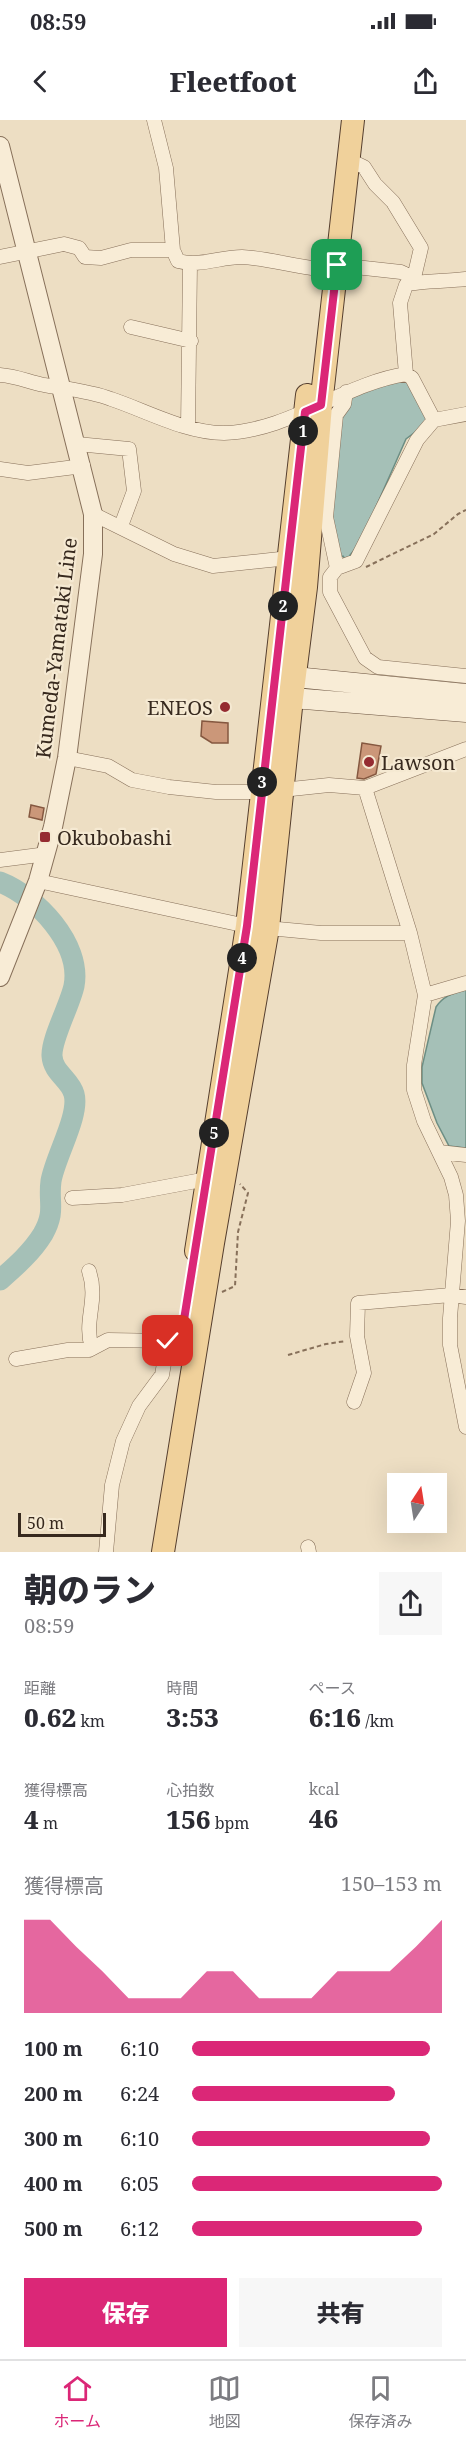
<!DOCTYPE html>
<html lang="ja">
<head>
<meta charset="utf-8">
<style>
  body { margin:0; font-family:"Noto Serif","Noto Sans JP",serif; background:#f7f7f7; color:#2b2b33; height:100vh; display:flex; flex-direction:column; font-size:22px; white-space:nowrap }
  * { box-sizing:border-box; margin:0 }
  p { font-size:20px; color:#7c7c81 }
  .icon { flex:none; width:33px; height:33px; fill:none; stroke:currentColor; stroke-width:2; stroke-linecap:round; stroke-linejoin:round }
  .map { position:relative; height:1432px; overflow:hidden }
  .drawer { display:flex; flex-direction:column; background:#fff; flex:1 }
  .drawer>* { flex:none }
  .needle { width:39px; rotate:12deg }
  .buttons { position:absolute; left:387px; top:1353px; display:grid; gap:12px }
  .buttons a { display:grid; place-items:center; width:60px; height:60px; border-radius:0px; background:#fff; box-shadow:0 6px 24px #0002; font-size:30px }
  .scale { position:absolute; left:18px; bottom:15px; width:88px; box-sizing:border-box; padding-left:6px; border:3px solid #37291e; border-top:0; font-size:16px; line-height:21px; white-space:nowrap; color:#37291e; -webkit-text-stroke:4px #f5e9d2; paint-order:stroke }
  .pin { position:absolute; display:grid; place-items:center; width:51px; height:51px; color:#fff; margin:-26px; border-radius:12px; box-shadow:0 3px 9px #0006 }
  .km { position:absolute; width:30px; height:30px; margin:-15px; border-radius:50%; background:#222; color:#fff; font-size:16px; line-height:30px; text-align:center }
  .round { display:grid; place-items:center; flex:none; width:63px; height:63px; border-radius:0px; background:#f7f7f7 }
  .headline { display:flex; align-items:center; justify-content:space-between; height:102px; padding:0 24px }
  h1 { font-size:33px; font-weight:800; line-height:45px }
  .figures { display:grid; grid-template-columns:repeat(3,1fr); gap:9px; height:102px; padding:6px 24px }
  .figures div { display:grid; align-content:center }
  .figures b { font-size:26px; font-weight:800 }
  .figures small { font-size:16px; font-weight:400 }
  .figures p { font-size:16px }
  .chart { height:168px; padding:12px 24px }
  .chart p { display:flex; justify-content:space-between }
  .chart svg { width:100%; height:108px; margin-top:6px; fill:#db2777; opacity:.7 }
  .action { display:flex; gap:12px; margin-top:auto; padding:12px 24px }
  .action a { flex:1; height:69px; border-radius:0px; background:#db2777; color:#fff; font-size:24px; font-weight:800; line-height:69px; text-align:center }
  .action a+a { background:#f7f7f7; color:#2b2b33 }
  ul { padding:0 24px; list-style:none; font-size:20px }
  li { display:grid; grid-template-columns:96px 72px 1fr; align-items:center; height:45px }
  li i { height:15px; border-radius:8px; background:#db2777 }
  .status { display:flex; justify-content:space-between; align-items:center; height:42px; padding:0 30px; background:#fff; direction:ltr }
  .status svg { height:16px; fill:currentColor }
  header { display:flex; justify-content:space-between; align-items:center; height:78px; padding:0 24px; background:#fff; font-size:27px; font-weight:800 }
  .menu { display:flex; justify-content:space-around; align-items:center; height:84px; border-top:2px solid #e1e1e2; background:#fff; font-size:16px; color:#7c7c81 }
  .menu a { display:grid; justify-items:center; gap:3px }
  .menu .current { color:#db2777 }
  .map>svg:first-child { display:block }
  .water { fill:#a5c0b7; stroke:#6c8e84; stroke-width:1.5 }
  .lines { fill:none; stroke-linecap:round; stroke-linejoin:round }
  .river { stroke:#a5c0b7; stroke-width:21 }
  .building { fill:#cb9779; stroke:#855840; stroke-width:1.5 }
  .minor-casing { stroke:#87705a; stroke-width:15 }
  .tertiary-casing { stroke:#87705a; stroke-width:20 }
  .secondary-casing { stroke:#69513d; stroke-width:21 }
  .primary-casing { stroke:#553e2e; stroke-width:24 }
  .path { stroke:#87705a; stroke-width:2; stroke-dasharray:4.5 3; stroke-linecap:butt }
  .minor { stroke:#f8ecd6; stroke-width:14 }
  .tertiary { stroke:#f8ecd6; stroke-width:18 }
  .secondary { stroke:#f8ecd6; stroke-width:20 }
  .primary { stroke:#f0d19b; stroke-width:22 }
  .route-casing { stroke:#fff; stroke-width:12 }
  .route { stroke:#db2777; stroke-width:8 }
  .poi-dot { fill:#952b31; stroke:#f5e9d2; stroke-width:2 }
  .labels { text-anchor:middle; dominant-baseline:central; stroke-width:4.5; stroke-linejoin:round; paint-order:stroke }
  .street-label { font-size:20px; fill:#37291e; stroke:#f5e9d2 }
  .poi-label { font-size:20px; fill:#37291e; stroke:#f5e9d2; text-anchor:start }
</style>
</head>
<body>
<div class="status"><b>08:59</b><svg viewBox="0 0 49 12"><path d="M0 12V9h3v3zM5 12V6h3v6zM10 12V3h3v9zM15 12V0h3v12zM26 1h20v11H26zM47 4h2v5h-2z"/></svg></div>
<header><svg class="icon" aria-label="back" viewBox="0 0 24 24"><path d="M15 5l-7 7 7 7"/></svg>Fleetfoot<svg class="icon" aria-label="share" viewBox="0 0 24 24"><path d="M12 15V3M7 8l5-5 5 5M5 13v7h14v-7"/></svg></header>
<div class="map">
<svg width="466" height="1432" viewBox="0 0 466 1432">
  <rect width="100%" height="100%" fill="#eddec3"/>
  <!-- water -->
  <path class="water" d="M404,259L414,266L430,301L406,319L360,423L346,440L343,436L339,437L330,405L339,301L349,279L370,268Z
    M466,869V1028L449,1026L437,1003L422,963V947L436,887C443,876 454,873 466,869Z"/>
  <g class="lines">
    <!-- river -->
    <path class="river" d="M0,762C36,776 82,824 74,866C70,885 51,919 52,936C53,953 70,959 74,974C80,995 55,1037 51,1061C48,1083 56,1091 43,1114C32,1132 16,1146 0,1160"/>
  </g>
  <!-- building -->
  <path class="building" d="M202,601L228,603V623H212L201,616Z
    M362,623L381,626L376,654L364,659L357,658Z
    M31,685L44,688L42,700L29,697Z"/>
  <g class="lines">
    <!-- minor casing -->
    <g class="minor-casing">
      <path id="minor" d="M154,0L166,48L173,130L178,141C200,147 220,137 242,137C267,138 295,147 320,149
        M349,40L364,47L375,64L393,82L421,128L413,162
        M0,137L64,124L79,128L85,137L101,138L131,130H173
        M337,145L401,152L414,158
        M131,207L191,221
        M406,254L400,183L406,165C414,161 454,161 466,159
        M0,255C16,256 29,262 44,265C67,269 90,271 111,279C147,291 186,313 224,313C290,311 343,264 406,254L412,258L434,300L466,294
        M346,272L344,284L336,295L326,397L337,448L330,457V472L365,538L378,547L466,556
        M188,307L190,144
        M77,324L129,329L134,371L121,406
        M0,349L28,353L83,346
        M93,394L174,434L213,446L289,438
        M337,448L356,441L417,320L434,300
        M67,638L108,646L132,660L169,667L216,672H261
        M365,668L410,813L425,875L414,945V970L424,1001L451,1057L456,1075L458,1101L450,1198V1225L466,1307
        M282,670L329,665L365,668L466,629
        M0,740L47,734
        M38,761L247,806L321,813H410
        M425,875L466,863
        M439,1032L466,1035
        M72,1078L122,1075L207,1059
        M89,1151C99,1181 83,1200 92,1228
        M16,1239L68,1230H89L108,1220L168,1221L172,1210L183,1206
        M354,1282L364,1253L357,1216L358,1183L451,1175L466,1177
        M308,1427L309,1432
        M106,1432L112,1365L123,1321L139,1286L162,1255L168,1221"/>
    </g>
    <!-- tertiary casing -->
    <g class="tertiary-casing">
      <path id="tertiary" d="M0,26L93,394V434L67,638L53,707L38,761L0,857"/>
    </g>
    <!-- secondary casing -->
    <g class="secondary-casing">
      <path id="secondary" d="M282,562L295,557L466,574
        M280,569L292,578L466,592"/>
    </g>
    <!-- primary casing -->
    <g class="primary-casing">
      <path id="primary" d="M196,1131L247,806L307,275
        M163,1432L213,1123L268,808L292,578L306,467L321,285L353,0"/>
    </g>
    <!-- path -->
    <path class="path" d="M366,447L434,414L458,394L466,390
      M222,1172L235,1166L238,1112L248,1073L240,1064
      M288,1235L326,1224L346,1221"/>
    <!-- minor -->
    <use href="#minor" class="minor"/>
    <!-- tertiary -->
    <use href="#tertiary" class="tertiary"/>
    <!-- secondary -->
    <use href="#secondary" class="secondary"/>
    <!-- primary -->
    <use href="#primary" class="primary"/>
  </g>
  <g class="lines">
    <!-- route casing -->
    <g class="route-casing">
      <path id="route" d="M168,1221L172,1210L183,1206L247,806L305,292L321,285L337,145"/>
    </g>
    <!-- route -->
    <use href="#route" class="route"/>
  </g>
  <!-- markers -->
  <g class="poi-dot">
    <circle cx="225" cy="587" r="6"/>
    <circle cx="369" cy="642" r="6"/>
    <rect x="39" y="711" width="12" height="12" rx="3"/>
  </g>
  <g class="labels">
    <!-- street labels -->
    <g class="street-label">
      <text transform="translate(56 528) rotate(-83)">Kumeda-Yamataki Line</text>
    </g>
    <!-- poi labels -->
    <g class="poi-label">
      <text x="213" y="587" text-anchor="end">ENEOS</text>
      <text x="381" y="642">Lawson</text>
      <text x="57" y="717">Okubobashi</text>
    </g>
  </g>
</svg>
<div class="buttons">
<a><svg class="needle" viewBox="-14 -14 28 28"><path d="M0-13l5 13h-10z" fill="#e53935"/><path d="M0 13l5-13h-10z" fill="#7c7c81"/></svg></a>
</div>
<div class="scale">50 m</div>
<div class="pin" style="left:337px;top:145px;background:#1e9e55"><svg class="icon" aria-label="arrive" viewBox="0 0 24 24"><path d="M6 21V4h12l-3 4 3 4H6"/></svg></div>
<div class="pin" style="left:168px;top:1221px;background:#d93025"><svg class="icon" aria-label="check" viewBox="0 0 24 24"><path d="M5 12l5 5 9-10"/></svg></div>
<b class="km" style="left:303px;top:311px">1</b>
<b class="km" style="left:283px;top:486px">2</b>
<b class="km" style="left:262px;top:662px">3</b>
<b class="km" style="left:242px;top:838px">4</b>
<b class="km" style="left:214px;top:1013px">5</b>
</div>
<section class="drawer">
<div class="headline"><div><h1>朝のラン</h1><p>08:59</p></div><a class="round"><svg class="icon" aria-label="share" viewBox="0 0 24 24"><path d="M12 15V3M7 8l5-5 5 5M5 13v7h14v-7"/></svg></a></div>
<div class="figures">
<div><p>距離</p><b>0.62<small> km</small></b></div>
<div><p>時間</p><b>3:53</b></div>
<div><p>ペース</p><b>6:16<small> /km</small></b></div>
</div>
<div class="figures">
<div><p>獲得標高</p><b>4<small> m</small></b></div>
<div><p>心拍数</p><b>156<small> bpm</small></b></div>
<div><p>kcal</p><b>46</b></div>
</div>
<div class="chart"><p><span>獲得標高</span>150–153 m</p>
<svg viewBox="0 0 160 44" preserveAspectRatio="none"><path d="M0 44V6L10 6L20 17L30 27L40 38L50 38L60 38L70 27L80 27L90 38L100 38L110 38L120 27L130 27L140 27L150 17L160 6V44z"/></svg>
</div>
<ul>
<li><b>100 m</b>6:10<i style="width:95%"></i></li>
<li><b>200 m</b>6:24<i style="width:81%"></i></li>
<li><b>300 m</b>6:10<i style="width:95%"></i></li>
<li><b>400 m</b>6:05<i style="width:100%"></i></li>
<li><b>500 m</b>6:12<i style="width:92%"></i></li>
</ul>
<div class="action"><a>保存</a><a>共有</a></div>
</section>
<nav class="menu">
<a class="current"><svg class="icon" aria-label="home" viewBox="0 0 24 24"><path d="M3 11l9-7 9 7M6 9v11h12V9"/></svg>ホーム</a>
<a><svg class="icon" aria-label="map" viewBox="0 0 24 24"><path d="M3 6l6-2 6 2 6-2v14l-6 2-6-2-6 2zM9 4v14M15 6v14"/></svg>地図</a>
<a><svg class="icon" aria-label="saved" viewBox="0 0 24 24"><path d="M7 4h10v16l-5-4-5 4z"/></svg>保存済み</a>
</nav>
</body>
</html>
